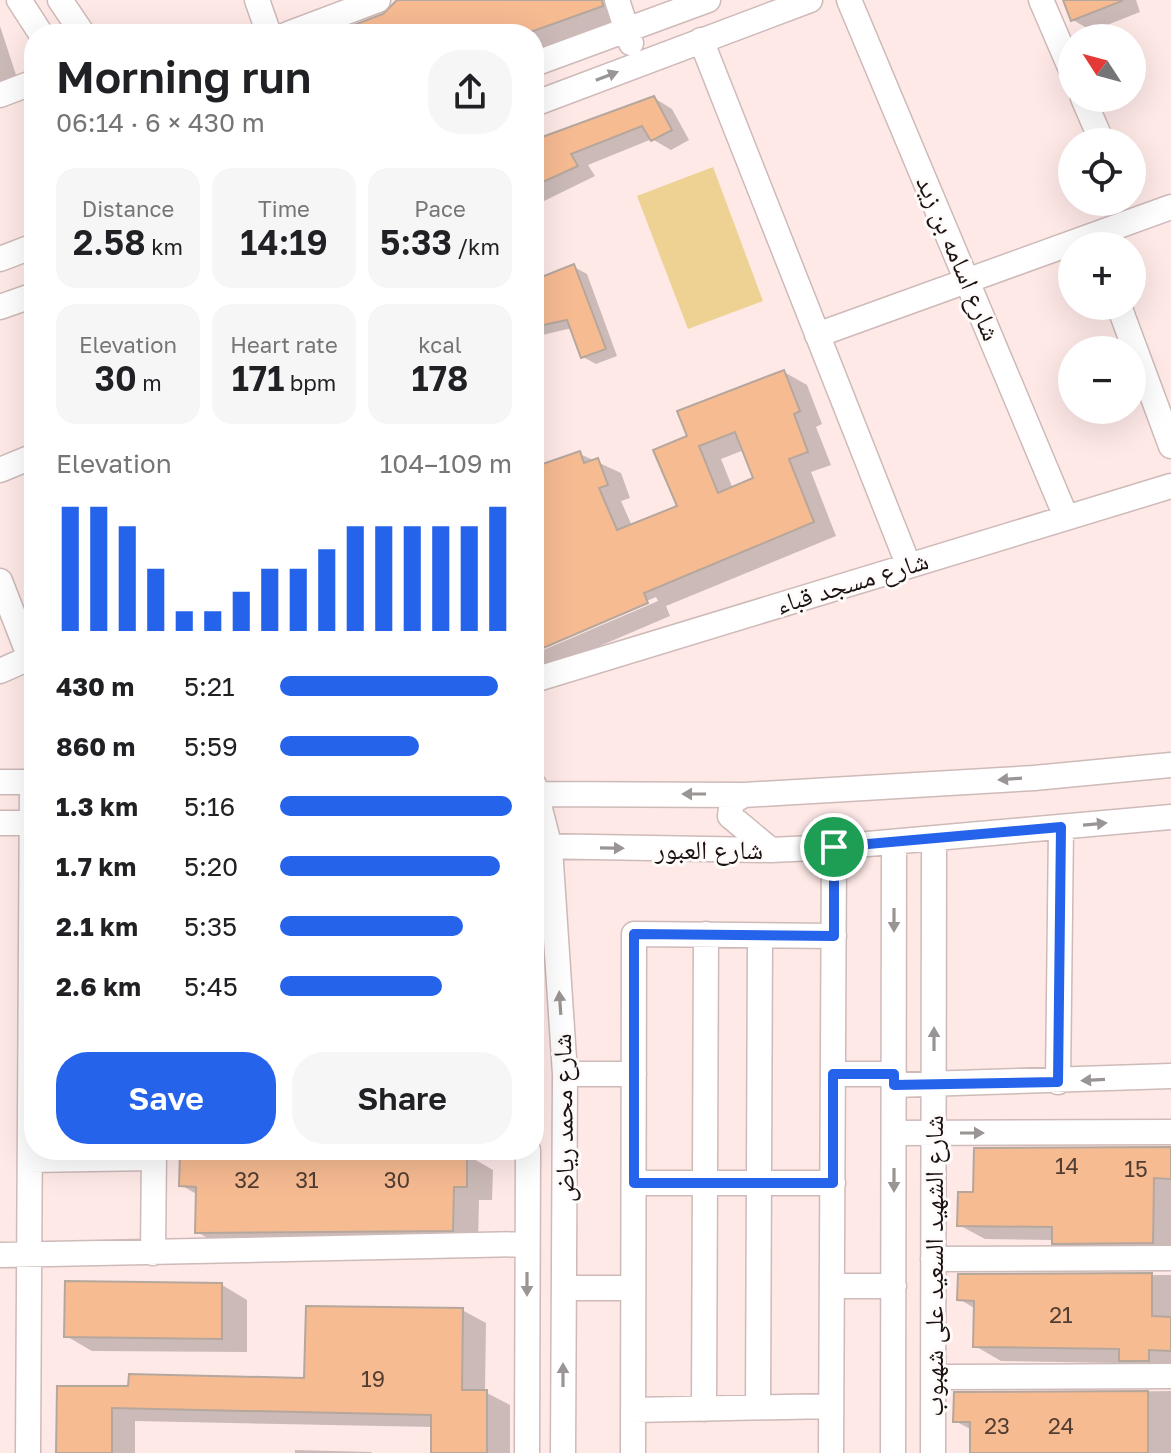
<!DOCTYPE html>
<html lang="en">
<head>
<meta charset="utf-8">
<style>
  body { margin:0; font-family:"Golos Text","Noto Naskh Arabic",sans-serif; background:#f6f6f6; color:#202124; height:100vh; display:flex; flex-direction:column; font-size:30px; white-space:nowrap }
  * { box-sizing:border-box; margin:0 }
  p { font-size:26px; color:#757577 }
  .icon { flex:none; width:44px; height:44px; fill:none; stroke:currentColor; stroke-width:2; stroke-linecap:round; stroke-linejoin:round }
  .map { position:relative; flex:1; overflow:hidden }
  .side { position:absolute; left:24px; top:24px; width:520px; height:1136px; display:flex; flex-direction:column; background:#fff; border-radius:32px; box-shadow:0 8px 32px #0002 }
  .side>* { flex:none }
  .needle { width:52px; rotate:306deg }
  .fabs { position:absolute; left:1058px; top:24px; display:grid; gap:16px }
  .fabs a { display:grid; place-items:center; width:88px; height:88px; border-radius:50%; background:#fff; box-shadow:0 8px 32px #0002; font-size:40px }
  .pin { position:absolute; display:grid; place-items:center; width:68px; height:68px; color:#fff; margin:-34px; border:4px solid #fff; border-radius:50%; box-shadow:0 2px 8px #0007 }
  .round { display:grid; place-items:center; flex:none; width:84px; height:84px; border-radius:32px; background:#f6f6f6 }
  .head { display:flex; align-items:center; justify-content:space-between; height:136px; padding:0 32px }
  h1 { font-size:44px; font-weight:600; line-height:60px }
  .stats { display:grid; grid-template-columns:repeat(3,1fr); gap:12px; height:136px; padding:8px 32px }
  .stats div { display:grid; align-content:center; border-radius:20px; background:#f6f6f6; text-align:center }
  .stats b { font-size:34px; font-weight:600 }
  .stats small { font-size:22px; font-weight:400 }
  .stats p { font-size:22px }
  .chart { height:224px; padding:16px 32px }
  .chart p { display:flex; justify-content:space-between }
  .chart svg { width:100%; height:144px; margin-top:8px; stroke:#2563eb; stroke-width:6 }
  .button { display:flex; gap:16px; margin-top:auto; padding:16px 32px }
  .button a { flex:1; height:92px; border-radius:32px; background:#2563eb; color:#fff; font-size:32px; font-weight:600; line-height:92px; text-align:center }
  .button a+a { background:#f6f6f6; color:#202124 }
  ul { padding:0 32px; list-style:none; font-size:26px }
  li { display:grid; grid-template-columns:128px 96px 1fr; align-items:center; height:60px }
  li i { height:20px; border-radius:10px; background:#2563eb }
  .map>svg:first-child { display:block }
  .green { fill:#eed293 }
  .shadow { fill:#0003; fill-rule:evenodd }
  .building { fill:#f7bb92; stroke:#b6a79d; stroke-width:2; fill-rule:evenodd }
  .lines { fill:none; stroke-linecap:round; stroke-linejoin:round }
  .minor-casing { stroke:#cebab8; stroke-width:27 }
  .minor { stroke:#fff; stroke-width:24 }
  .oneway { fill:#989594 }
  .route-casing { stroke:#fff; stroke-width:16 }
  .route { stroke:#2563eb; stroke-width:10 }
  .labels { text-anchor:middle; dominant-baseline:central; stroke-width:6; stroke-linejoin:round; paint-order:stroke }
  .number-label { font-size:22px; fill:#513d32 }
  .street-label { font-size:26px; fill:#1a1312; stroke:#fffbfa }
</style>
</head>
<body>
<div class="map">
<svg width="1171" height="1453" viewBox="0 0 1171 1453">
  <rect width="100%" height="100%" fill="#fee9e7"/>
  <!-- green -->
  <path class="green" d="M713,167L763,301L688,329L637,196Z"/>
  <!-- shadow -->
  <path class="shadow" d="M403,0H625L628,20L534,54V34H336L385,16Z
    M1065,0H1136L1140,12L1092,31L1073,20Z
    M0,26L18,81L0,88Z
    M654,98L672,109L689,140L671,150L652,139L588,165L595,176L542,202L534,197V146Z
    M574,267L587,274L617,356L596,364L583,357L572,328L534,337V282Z
    M784,372L807,385L822,424L816,427L831,465L811,472L836,536L666,606L670,616L534,674V654L658,601L656,597L534,649V469L580,454L621,473L630,498L621,501L632,526L679,507L689,437ZM744,450L756,479L733,489L721,459Z
    M1171,1148V1257H1080L1054,1240L985,1239L959,1225L975,1194Z
    M275,1150L467,1155L493,1170L492,1200H479L478,1244L223,1247L197,1232L198,1195L181,1185L275,1156Z
    M1171,1275V1364L1001,1361L975,1346L976,1309L959,1299L960,1276Z
    M222,1285L247,1300V1352L92,1351L66,1336Z
    M462,1310L486,1323L485,1392L510,1405V1453H433V1427L135,1421V1453H58L130,1388L306,1380Z
    M1171,1391V1453H972V1430L955,1421L956,1394Z
    M295,1450L371,1452L372,1453H295Z"/>
  <!-- building -->
  <path class="building" d="M397,0H602L603,6L525,34H330L383,14Z
    M1063,0H1121L1122,1L1071,21Z
    M654,96L672,130L651,141L642,126L571,154L578,166L534,186V140Z
    M574,264L606,349L581,358L567,320L534,327V280Z
    M784,370L800,411L794,414L808,452L789,459L814,522L644,593L648,603L534,652V467L580,451L584,463L598,458L608,485L599,488L617,530L677,506L653,450L687,436L677,411ZM735,432L753,478L718,493L699,446Z
    M1171,1147V1179L1154,1178L1153,1243L1052,1244V1227L957,1226L958,1192H973L974,1148Z
    M273,1150L467,1153V1187H454L453,1231L195,1233L196,1187L179,1186L180,1152L273,1154Z
    M1152,1273V1316L1171,1317V1351L1149,1350V1361H1119V1349L973,1347L974,1301L957,1300L958,1274Z
    M65,1281L222,1283V1339L64,1337Z
    M306,1306L463,1308L462,1390H487V1453H431V1415L112,1408V1453H56L57,1386H128L129,1374L304,1378Z
    M1148,1391V1453H970V1422H953L954,1392Z"/>
  <g class="lines">
    <!-- minor casing -->
    <g class="minor-casing">
      <path id="minor" d="M19,0L41,34
        M60,0L83,34
        M257,0L269,34
        M617,0L631,43
        M849,0L1066,517
        M1041,0L1072,72
        M288,34L378,0
        M701,40L908,564
        M534,64L708,0
        M0,95L34,82
        M1083,98L1102,142
        M534,104L810,0
        M0,259L34,246
        M1119,306L1171,446
        M0,307L34,295
        M817,335L1171,207
        M0,470L34,456
        M0,581L30,658
        M0,671L34,656
        M534,680L1171,486
        M0,782H34
        M534,785L550,848L565,1074L563,1453
        M534,794L744,795L1034,778L1171,765
        M744,795L732,802L730,816L771,850
        M0,823H34
        M536,846L771,850L834,847L1171,817
        M565,1074H634
        M833,1074H894
        M1058,1082L1061,827
        M894,1085L1171,1076
        M894,1133L1171,1132
        M30,1160L154,1158
        M634,1183H833
        M153,1253L154,1150
        M0,1255L527,1244
        M933,1259L1171,1258
        M832,1286H894
        M564,1288H633
        M934,1377L1171,1376
        M758,1407L760,936
        M704,1409L706,934
        M633,1410L831,1406
        M28,1453L32,782
        M527,1453L528,1150
        M633,1453L634,934L834,936
        M831,1453L834,847
        M893,1453L894,842
        M933,1453L934,838"/>
    </g>
    <!-- minor -->
    <use href="#minor" class="minor"/>
  </g>
  <!-- one-way arrows -->
  <defs><path id="oneway-solid" d="M-6-.8H1V-3.2L6.5 0L1 3.2V.8H-6Z" transform="scale(2)"/></defs>
  <g class="oneway">
    <use href="#oneway-solid" transform="translate(607 76) rotate(-21)"/>
    <use href="#oneway-solid" transform="translate(1010 779) rotate(176)"/>
    <use href="#oneway-solid" transform="translate(694 794) rotate(-180)"/>
    <use href="#oneway-solid" transform="translate(1095 824) rotate(-5)"/>
    <use href="#oneway-solid" transform="translate(612 848) rotate(1)"/>
    <use href="#oneway-solid" transform="translate(894 920) rotate(90)"/>
    <use href="#oneway-solid" transform="translate(560 1003) rotate(-94)"/>
    <use href="#oneway-solid" transform="translate(934 1039) rotate(-90)"/>
    <use href="#oneway-solid" transform="translate(1093 1080) rotate(177)"/>
    <use href="#oneway-solid" transform="translate(972 1133)"/>
    <use href="#oneway-solid" transform="translate(894 1180) rotate(90)"/>
    <use href="#oneway-solid" transform="translate(527 1284) rotate(90)"/>
    <use href="#oneway-solid" transform="translate(563 1375) rotate(-90)"/>
  </g>
  <g class="lines">
    <!-- route casing -->
    <g class="route-casing">
      <path id="route" d="M1061,827L1058,1082L894,1085V1074H833V1183H634V934L834,936V847Z"/>
    </g>
    <!-- route -->
    <use href="#route" class="route"/>
  </g>
  <g class="labels">
    <!-- number labels -->
    <g class="number-label">
      <text x="1067" y="1165">14</text>
      <text x="1136" y="1168">15</text>
      <text x="247" y="1179">32</text>
      <text x="307" y="1179">31</text>
      <text x="397" y="1179">30</text>
      <text x="1061" y="1314">21</text>
      <text x="373" y="1378">19</text>
      <text x="997" y="1425">23</text>
      <text x="1061" y="1425">24</text>
    </g>
    <!-- street labels -->
    <g class="street-label">
      <text transform="translate(959 258) rotate(67)">شارع اسامه بن زيد</text>
      <text transform="translate(852 582) rotate(-17)">شارع مسجد قباء</text>
      <text x="709" y="849">شارع العبور</text>
      <text transform="translate(563 1118) rotate(-91)">شارع محمد رياض</text>
      <text transform="translate(933 1266) rotate(-90)">شارع الشهيد السعيد على شهبوب</text>
    </g>
  </g>
</svg>
<div class="fabs">
<a><svg class="needle" viewBox="-14 -14 28 28"><path d="M0-13l5 13h-10z" fill="#e53935"/><path d="M0 13l5-13h-10z" fill="#757577"/></svg></a>
<a><svg class="icon" aria-label="locate" viewBox="0 0 24 24"><circle cx="12" cy="12" r="6"/><path d="M12 2v4M12 18v4M2 12h4M18 12h4"/></svg></a>
<a>+</a>
<a>−</a>
</div>
<div class="pin" style="left:834px;top:847px;background:#1e9e55"><svg class="icon" aria-label="arrive" viewBox="0 0 24 24"><path d="M6 21V4h12l-3 4 3 4H6"/></svg></div>
<section class="side">
<div class="head"><div><h1>Morning run</h1><p>06:14 · 6 × 430 m</p></div><a class="round"><svg class="icon" aria-label="share" viewBox="0 0 24 24"><path d="M12 15V3M7 8l5-5 5 5M5 13v7h14v-7"/></svg></a></div>
<div class="stats">
<div><p>Distance</p><b>2.58<small> km</small></b></div>
<div><p>Time</p><b>14:19</b></div>
<div><p>Pace</p><b>5:33<small> /km</small></b></div>
</div>
<div class="stats">
<div><p>Elevation</p><b>30<small> m</small></b></div>
<div><p>Heart rate</p><b>171<small> bpm</small></b></div>
<div><p>kcal</p><b>178</b></div>
</div>
<div class="chart"><p><span>Elevation</span>104–109 m</p>
<svg viewBox="0 0 160 44" preserveAspectRatio="none"><path d="M5 44V6M15 44V6M25 44V12M35 44V25M45 44V38M55 44V38M65 44V32M75 44V25M85 44V25M95 44V19M105 44V12M115 44V12M125 44V12M135 44V12M145 44V12M155 44V6"/></svg>
</div>
<ul>
<li><b>430 m</b>5:21<i style="width:94%"></i></li>
<li><b>860 m</b>5:59<i style="width:60%"></i></li>
<li><b>1.3 km</b>5:16<i style="width:100%"></i></li>
<li><b>1.7 km</b>5:20<i style="width:95%"></i></li>
<li><b>2.1 km</b>5:35<i style="width:79%"></i></li>
<li><b>2.6 km</b>5:45<i style="width:70%"></i></li>
</ul>
<div class="button"><a>Save</a><a>Share</a></div>
</section>
</div>
</body>
</html>
